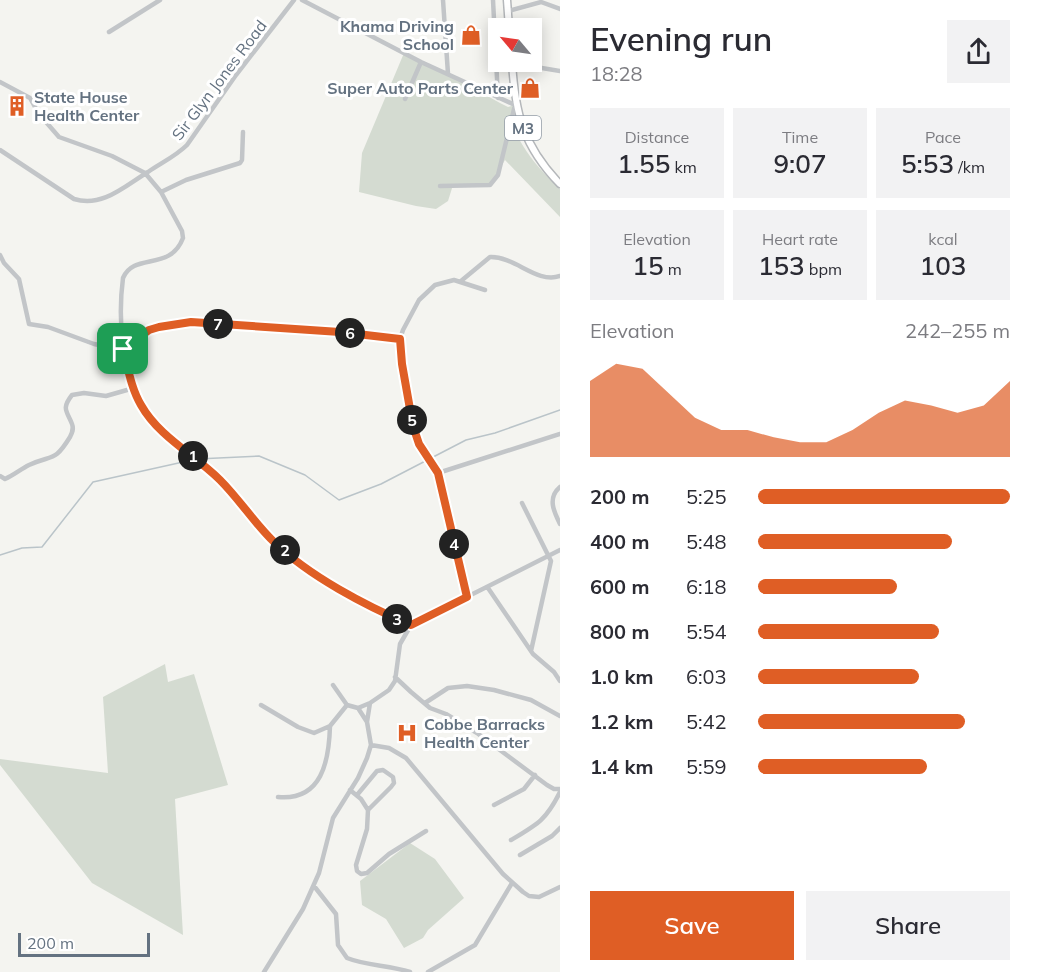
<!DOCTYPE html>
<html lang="en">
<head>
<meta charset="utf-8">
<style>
  body { margin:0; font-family:Mulish,sans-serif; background:#f2f2f3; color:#2b2b33; height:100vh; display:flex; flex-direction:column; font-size:22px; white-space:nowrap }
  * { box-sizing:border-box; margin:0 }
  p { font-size:20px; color:#7c7c81 }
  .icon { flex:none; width:33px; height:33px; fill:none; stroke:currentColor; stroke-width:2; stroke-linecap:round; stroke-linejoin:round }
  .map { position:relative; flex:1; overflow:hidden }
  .panel { display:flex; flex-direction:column; background:#fff; width:480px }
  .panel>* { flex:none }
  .needle { width:39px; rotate:299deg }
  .fabs { position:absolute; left:488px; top:18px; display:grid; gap:12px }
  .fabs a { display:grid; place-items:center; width:54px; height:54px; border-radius:0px; background:#fff; box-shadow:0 3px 15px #0003; font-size:30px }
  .scale { position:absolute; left:18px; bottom:15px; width:132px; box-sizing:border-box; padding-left:6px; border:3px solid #647281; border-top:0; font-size:16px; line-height:21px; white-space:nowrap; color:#647281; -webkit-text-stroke:4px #fff; paint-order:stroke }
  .pin { position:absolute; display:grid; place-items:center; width:51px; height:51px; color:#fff; margin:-26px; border-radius:12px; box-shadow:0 3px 9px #0006 }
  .km { position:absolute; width:30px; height:30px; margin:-15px; border-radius:50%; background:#222; color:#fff; font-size:16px; line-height:30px; text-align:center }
  .round { display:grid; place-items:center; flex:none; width:63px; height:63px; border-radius:0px; background:#f2f2f3 }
  .summary { display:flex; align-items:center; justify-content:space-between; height:102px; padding:0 30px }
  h1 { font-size:33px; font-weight:600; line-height:45px }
  .stats { display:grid; grid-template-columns:repeat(3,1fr); gap:9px; height:102px; padding:6px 30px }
  .stats div { display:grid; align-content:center; border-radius:0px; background:#f2f2f3; text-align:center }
  .stats b { font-size:26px; font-weight:600 }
  .stats small { font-size:16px; font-weight:400 }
  .stats p { font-size:16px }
  .chart { height:168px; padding:12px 30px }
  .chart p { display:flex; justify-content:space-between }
  .chart svg { width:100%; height:108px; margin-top:6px; fill:#df5e25; opacity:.7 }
  .primary-button { display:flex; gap:12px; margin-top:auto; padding:12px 30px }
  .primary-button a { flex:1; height:69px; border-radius:0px; background:#df5e25; color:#fff; font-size:24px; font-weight:600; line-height:69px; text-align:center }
  .primary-button a+a { background:#f2f2f3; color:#2b2b33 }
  ul { padding:0 30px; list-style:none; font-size:20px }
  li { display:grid; grid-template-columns:96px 72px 1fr; align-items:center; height:45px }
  li i { height:15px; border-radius:8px; background:#df5e25 }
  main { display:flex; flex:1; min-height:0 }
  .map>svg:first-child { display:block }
  .green { fill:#d4dbd1 }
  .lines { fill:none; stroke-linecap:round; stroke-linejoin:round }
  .stream { stroke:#bac4c9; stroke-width:1.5 }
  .highway-casing { stroke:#b4b7ba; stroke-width:9 }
  .minor { stroke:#c2c5c8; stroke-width:4.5 }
  .highway { stroke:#fff; stroke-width:6 }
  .route-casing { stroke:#fff; stroke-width:12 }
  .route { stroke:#df5e25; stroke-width:8 }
  .labels { text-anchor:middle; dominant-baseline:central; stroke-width:6; stroke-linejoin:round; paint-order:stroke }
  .shield { fill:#fff; stroke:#929ca7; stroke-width:1.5 }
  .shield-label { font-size:15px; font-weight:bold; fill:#647281 }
  .poi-label { font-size:16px; font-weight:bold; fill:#647281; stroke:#fff; text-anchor:end }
  .street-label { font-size:16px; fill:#647281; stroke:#fff }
</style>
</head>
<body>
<main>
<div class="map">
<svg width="560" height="972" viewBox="0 0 560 972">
  <rect width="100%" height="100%" fill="#f4f4f0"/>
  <!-- green -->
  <path class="green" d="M404,53L448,74L500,103L508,107L515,105C501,129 543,174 560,189V217L505,160L490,185H453L448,201L436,209L416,206L359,192L362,153Z
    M165,664L168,682L194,674L228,785L175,799L183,935L92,883L0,765V759L108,773L103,697Z
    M410,843L435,859L464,898L428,930L423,938L404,948L386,919L362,905L360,881Z"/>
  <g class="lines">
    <!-- stream -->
    <path class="stream" d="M197,459L259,456L305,475L339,500L381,484L466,440L495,433L560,410
      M0,555L22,548L42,547L93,482L192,460"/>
    <!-- highway casing -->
    <g class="highway-casing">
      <path id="highway" d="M507,0L509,28
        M512,62C515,113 523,146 560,184"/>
    </g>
    <!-- minor -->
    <path class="minor" d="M302,0L421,62L515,105L498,175L490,185L440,186
      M443,0L448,74
      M493,0L498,98
      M508,11L541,2L560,9
      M109,32L160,0
      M512,63L560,71
      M0,82L30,98L39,114L59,137L112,156L145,173L161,192L182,231L183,238C170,272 134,252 123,278C118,316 121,373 142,406C160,436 193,455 218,478C239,497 254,523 275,543C312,577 365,606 411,625
      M405,99L421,62
      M0,150L74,199C103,208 126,185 148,172C161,163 176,156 187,145L236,75L294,0
      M161,192L186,180L240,163L242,160L243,132
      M0,255L4,263L19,279L29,324L48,327L94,344L119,349L127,348L149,331L159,327L191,322L340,331L400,339
      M461,281L490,257C515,256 536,284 560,276
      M438,473L560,434
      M0,476L5,479C14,475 21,469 29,465C53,454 54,463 70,437C72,433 74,429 72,424C67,411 61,409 72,395L84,393L106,396L134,388
      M560,487C547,498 554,512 560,524
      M522,503L551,561L531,651
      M488,588L533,654L554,672L560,681
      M467,597L438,473L419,444L413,426L402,364L400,339L403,330L419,300L435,285L454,280L485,290
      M395,677L411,692L430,708L446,714L477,733L547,785L554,789H560
      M333,685L347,705L358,708L370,703L389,690L395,681L400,644L411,625L560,550
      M425,703L448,688L467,686L494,690L531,700L560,716
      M261,705L298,727L314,733L330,726L347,705
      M358,708L367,722
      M371,745L389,748L406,758L503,874L523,892L529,896L539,897L560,887
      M350,790L361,799L368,810L367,829L356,865L357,871L361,874L367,873L389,854L426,831
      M357,795L377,771L383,770L393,777L394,783L391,787L368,810
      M278,797C322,801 329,761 330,726
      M494,805L524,789L535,775
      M511,840C538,824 546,820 560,792
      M520,855L552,836L560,828
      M314,886L336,914L338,945L347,958C367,966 389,965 410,972
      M264,972L303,909L319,873L333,818L358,778L367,758L371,745L367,722L370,703
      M428,972L475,945L512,883"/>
    <!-- highway -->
    <use href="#highway" class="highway"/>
  </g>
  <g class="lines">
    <!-- route casing -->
    <g class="route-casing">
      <path id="route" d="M191,322L340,332L400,339L402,364L413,426L419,444L438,473L467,597L411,625C366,606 309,576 274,542C255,524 240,500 220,480C195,455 159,437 141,405C131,388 128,368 123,349L149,330L159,327Z"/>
    </g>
    <!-- route -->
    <use href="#route" class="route"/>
  </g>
  <!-- icons -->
  <defs>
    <g id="shop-bare" transform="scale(1.62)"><path d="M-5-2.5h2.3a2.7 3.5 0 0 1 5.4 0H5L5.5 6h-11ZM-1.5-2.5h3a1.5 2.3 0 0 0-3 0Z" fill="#df5e25" stroke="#fff" stroke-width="2.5" paint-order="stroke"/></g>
    <g id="building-bare" transform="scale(1.62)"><path d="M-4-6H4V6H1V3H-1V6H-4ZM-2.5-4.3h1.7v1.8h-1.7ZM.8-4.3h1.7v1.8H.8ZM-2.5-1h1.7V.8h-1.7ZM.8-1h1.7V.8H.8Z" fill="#df5e25" stroke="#fff" stroke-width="2.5" paint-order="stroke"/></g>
    <g id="hospital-bare" transform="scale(1.62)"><path d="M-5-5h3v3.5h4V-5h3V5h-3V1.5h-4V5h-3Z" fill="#df5e25" stroke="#fff" stroke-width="2.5" paint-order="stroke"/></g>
  </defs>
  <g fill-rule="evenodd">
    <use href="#shop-bare" x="471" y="35"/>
    <use href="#shop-bare" x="530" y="88"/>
    <use href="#building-bare" x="17" y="106"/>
    <use href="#hospital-bare" x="407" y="733"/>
  </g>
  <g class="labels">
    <!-- shield labels -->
    <rect class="shield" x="505" y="116" width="36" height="24" rx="4.5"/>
    <g class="shield-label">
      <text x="523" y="128">M3</text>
    </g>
    <!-- poi labels -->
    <g class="poi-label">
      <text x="454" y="26">Khama Driving<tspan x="454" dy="18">School</tspan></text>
      <text x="513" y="88">Super Auto Parts Center</text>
      <text x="34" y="97" text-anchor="start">State House<tspan x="34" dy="18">Health Center</tspan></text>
      <text x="424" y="724" text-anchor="start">Cobbe Barracks<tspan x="424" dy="18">Health Center</tspan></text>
    </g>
    <!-- street labels -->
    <g class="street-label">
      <text transform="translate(219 80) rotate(-53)">Sir Glyn Jones Road</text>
    </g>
  </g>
</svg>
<div class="fabs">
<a><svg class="needle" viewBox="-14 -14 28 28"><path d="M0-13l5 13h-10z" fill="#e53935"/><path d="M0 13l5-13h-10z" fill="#7c7c81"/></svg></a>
</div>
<div class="scale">200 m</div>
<div class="pin" style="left:123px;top:349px;background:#1e9e55"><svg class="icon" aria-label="arrive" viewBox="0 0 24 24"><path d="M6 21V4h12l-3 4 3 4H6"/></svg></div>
<b class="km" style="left:193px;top:456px">1</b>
<b class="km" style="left:285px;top:550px">2</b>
<b class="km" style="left:397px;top:619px">3</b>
<b class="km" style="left:454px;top:544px">4</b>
<b class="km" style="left:412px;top:420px">5</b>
<b class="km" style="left:350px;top:333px">6</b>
<b class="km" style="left:218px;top:324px">7</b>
</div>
<section class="panel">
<div class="summary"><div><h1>Evening run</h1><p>18:28</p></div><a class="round"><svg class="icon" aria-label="share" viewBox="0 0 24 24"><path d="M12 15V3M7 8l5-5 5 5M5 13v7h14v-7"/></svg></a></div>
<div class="stats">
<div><p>Distance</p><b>1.55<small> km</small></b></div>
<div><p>Time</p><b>9:07</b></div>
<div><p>Pace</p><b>5:53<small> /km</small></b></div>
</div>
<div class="stats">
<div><p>Elevation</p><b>15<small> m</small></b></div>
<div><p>Heart rate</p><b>153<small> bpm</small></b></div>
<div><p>kcal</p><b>103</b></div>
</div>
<div class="chart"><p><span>Elevation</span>242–255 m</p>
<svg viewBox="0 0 160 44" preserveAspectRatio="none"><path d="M0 44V13L10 6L20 8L30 18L40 28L50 33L60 33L70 36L80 38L90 38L100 33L110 26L120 21L130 23L140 26L150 23L160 13V44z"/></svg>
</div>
<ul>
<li><b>200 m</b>5:25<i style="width:100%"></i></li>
<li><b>400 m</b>5:48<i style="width:77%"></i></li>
<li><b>600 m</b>6:18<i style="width:55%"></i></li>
<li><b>800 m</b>5:54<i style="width:72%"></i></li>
<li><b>1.0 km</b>6:03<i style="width:64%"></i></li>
<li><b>1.2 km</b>5:42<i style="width:82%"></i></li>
<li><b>1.4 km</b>5:59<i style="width:67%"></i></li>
</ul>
<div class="primary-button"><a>Save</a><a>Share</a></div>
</section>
</main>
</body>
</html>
